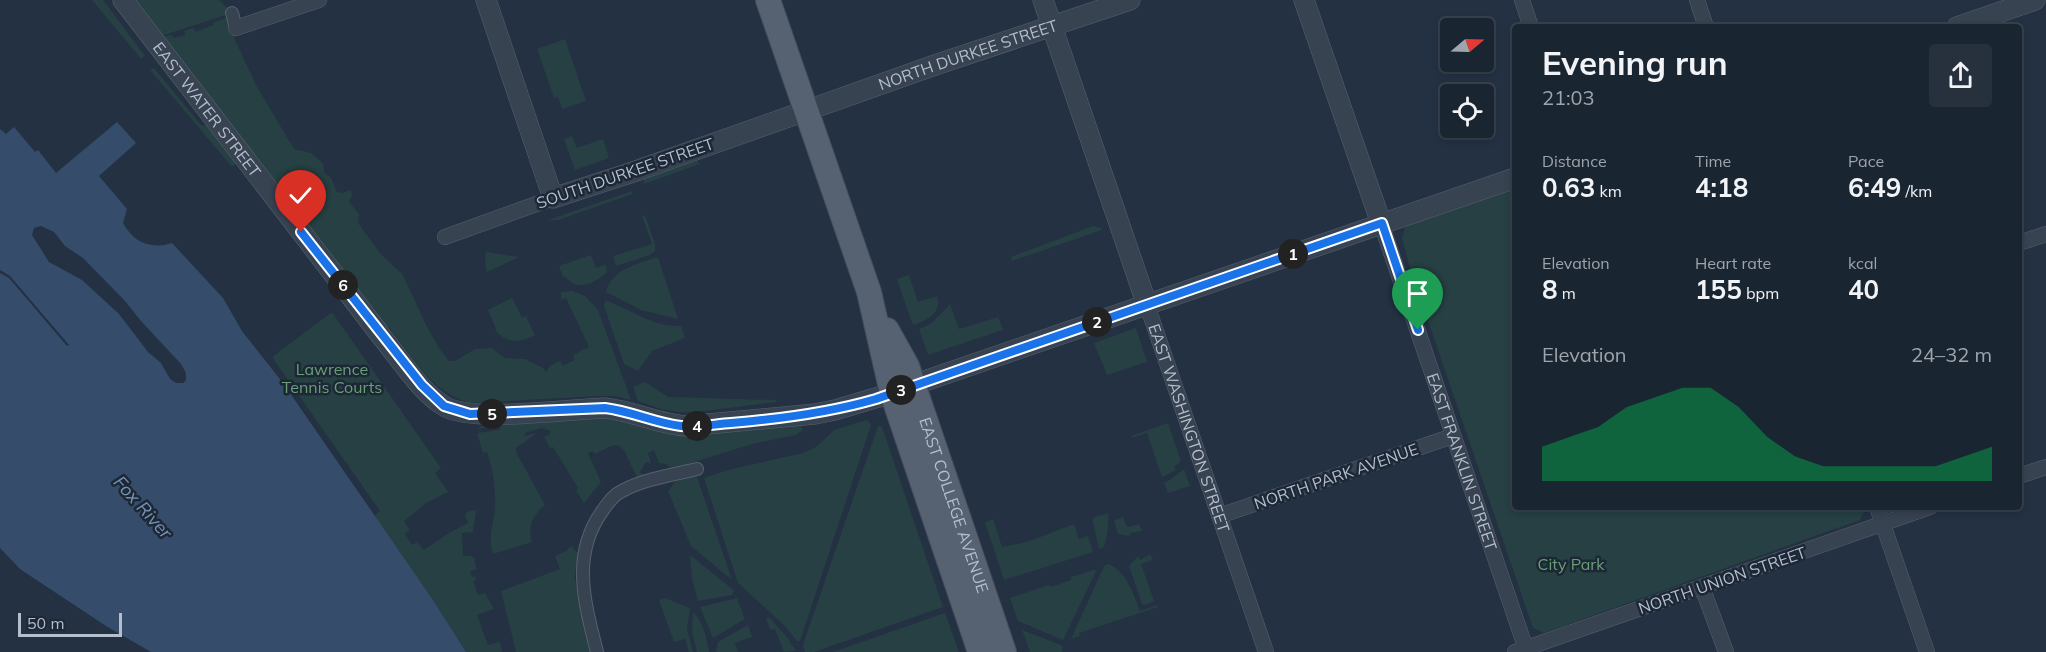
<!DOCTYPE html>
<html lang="en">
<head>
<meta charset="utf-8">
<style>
  body { margin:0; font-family:Mulish,sans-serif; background:#27313e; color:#f1f3f6; height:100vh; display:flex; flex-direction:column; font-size:22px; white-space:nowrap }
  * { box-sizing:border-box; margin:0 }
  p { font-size:20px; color:#9fa5ac }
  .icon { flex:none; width:33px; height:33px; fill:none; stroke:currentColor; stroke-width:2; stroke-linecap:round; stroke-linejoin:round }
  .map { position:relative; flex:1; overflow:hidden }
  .details { position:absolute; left:1512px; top:24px; width:510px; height:486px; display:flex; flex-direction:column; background:#1a2532; border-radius:6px; box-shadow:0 3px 9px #0003,0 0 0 2px #38424d }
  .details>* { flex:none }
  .needle { width:39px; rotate:71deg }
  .controls { position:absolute; left:1440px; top:18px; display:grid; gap:12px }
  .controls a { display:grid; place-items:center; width:54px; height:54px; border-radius:6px; background:#1a2532; box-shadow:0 3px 9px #0003,0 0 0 2px #38424d; font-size:30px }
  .scale { position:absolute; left:18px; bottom:15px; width:104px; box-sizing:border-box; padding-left:6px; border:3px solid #b5becc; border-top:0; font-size:16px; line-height:21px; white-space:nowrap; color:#b5becc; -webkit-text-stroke:4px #1d2837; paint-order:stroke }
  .pin { position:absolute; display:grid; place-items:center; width:51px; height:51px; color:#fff; margin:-62px -26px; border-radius:50% 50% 50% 0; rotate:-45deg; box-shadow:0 0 6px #0007 }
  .pin .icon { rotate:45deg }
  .km { position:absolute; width:30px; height:30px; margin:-15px; border-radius:50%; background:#222; color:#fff; font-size:16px; line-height:30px; text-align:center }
  .round { display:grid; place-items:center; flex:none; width:63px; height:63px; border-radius:6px; background:#27313e }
  .headline { display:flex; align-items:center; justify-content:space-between; height:102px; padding:0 30px }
  h1 { font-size:33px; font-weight:700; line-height:45px }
  .metrics { display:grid; grid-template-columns:repeat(3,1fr); gap:9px; height:102px; padding:6px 30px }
  .metrics div { display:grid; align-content:center }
  .metrics b { font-size:26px; font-weight:700 }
  .metrics small { font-size:16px; font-weight:400 }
  .metrics p { font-size:16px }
  .chart { height:168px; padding:12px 30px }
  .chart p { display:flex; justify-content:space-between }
  .chart svg { width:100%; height:108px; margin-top:6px; fill:#0b8043; opacity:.7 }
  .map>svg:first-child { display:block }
  .green { fill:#264043 }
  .water { fill:#364c6b; fill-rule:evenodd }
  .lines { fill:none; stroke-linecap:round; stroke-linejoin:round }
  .pedestrian-casing { stroke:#56616f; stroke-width:14 }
  .minor-casing { stroke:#56616f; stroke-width:16 }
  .tertiary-casing { stroke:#56616f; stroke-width:21 }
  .primary-casing { stroke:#424c5b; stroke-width:26 }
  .pedestrian { stroke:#384352; stroke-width:12 }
  .minor { stroke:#384352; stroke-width:15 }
  .tertiary { stroke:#384352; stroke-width:20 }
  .primary { stroke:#566272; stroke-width:24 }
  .route-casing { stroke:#fff; stroke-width:12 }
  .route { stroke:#1a73e8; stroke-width:8 }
  .labels { text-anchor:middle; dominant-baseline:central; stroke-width:5; stroke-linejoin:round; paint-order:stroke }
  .street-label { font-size:16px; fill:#b5becc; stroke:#1d2837 }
  .park-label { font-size:16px; fill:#6a9f76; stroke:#1d2837 }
  .water-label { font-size:18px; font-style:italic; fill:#7a94b6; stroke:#1d2837 }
</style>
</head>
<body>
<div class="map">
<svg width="2046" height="652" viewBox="0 0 2046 652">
  <rect width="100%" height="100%" fill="#233143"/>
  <!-- green -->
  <path class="green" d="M92,0H103L145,56L141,59Z
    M134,0H219L232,13L161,36Z
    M229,17L235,40L257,87L294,149L311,153L323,163L324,172L331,178L337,192L342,193L351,190L352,195L349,202L359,214L358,223L380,253L403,275L426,325L439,348L449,361H455L475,349L492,348L505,358L525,359L543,368L546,372L550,366L560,361L563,366L575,360L573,355L589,347L566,298L561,300V292L572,291L585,296L598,310L631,400L615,396H600L472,403C434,396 411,355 389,327L386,328L162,37L172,35L174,38L185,35L184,31L194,28L195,32L214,25V22Z
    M565,39L586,101L562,109L558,97L554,98L537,49Z
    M154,68L201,125L207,126L236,163L232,167L150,70Z
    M572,136L577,148L603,139L609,158L575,170L564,139Z
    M697,161L700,164L644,184V179Z
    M1515,187V507H1866L1860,520L1544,633L1533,628L1410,268L1402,239L1405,227L1425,217Z
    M632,191V194L559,220H548Z
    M645,215L655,244V251L650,255L616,266L613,256L652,244L642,216Z
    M1093,226L1101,228L1102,230L1012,261L1011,257Z
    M486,252L519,257L487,272L485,264Z
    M591,255L596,268L606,264L607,272C600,279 586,288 575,284C570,282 568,278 563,277L559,266Z
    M658,257L678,319L641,310L606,292C612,268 638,264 658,257Z
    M909,275L918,302L937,296C942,312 929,320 914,325L912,323L897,279Z
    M512,298L522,318L526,316L535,335C521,343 506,344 495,330L496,329L488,310Z
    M605,300C631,309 651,327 681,326L685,338L652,351L638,371L624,364L604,306Z
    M950,304L959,329L998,317L1003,330L928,355L919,329L932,323Z
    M332,312L441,468L435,473L448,492L426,503L404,521L410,530L405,534L412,545L417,542L424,550L449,533L468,523L465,514L469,511L476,510L473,532L462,533L463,556H471L476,560L474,561L477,569L470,571L472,577L475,576L476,580L473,581L478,595L485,593L494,609L477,615L488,645L498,642L500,643L502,652H466L433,600L374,516L380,511L272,357Z
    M1136,328L1147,362L1107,375L1094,343Z
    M645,382L668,397L776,400L777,402L696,412H680L661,409L638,401L633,387Z
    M583,417L799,423L803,430L796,435L752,444L672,469L666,464L659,463L654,450L648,453L651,464L646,462L640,472L645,475L637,478L624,450L618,445L611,446L595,454L593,451L588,453L601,482L584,503L576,490L578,488L553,447L550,448L544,436L549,435L551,431L541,428L525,433L524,436L537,433L516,448V452L545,505C533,515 527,526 532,542L493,554C488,537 493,525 495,508C496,488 493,470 487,452L483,453L477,433L499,430L501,426L477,429L486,423Z
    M867,420L871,425L800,641H797L785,626L738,583L704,478L728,470L803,453L816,447L834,430Z
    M1168,423L1181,461L1174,467L1176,470L1162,477L1147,433L1132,438L1131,436Z
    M878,426L882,427L943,607L814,652H805L803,646L805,639Z
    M1184,469L1190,486L1168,493L1164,483L1170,480Z
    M692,476L697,477L732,580L691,546L668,491L675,482Z
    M1108,513C1110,521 1106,539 1104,547L1099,549L1092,518Z
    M1123,517L1127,527L1139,524L1142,531L1130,533V536L1118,534L1114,520Z
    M993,519L1002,547L1027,542L1074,524L1079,539L1088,536L1093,552L1004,580L985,522Z
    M571,546L578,553C578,563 574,570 575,580L591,652H516L501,591L560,569L555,556L566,551Z
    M1150,554L1153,560L1141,564L1154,601L1145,605L1142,604L1129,566L1138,556L1140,560Z
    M690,555L730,587L734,590L732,595L698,601L692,579Z
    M1109,564C1127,573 1133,593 1140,611L1157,605L1158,607L1079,633L1080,636L1071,639L1104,566Z
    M1097,569L1063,640L1018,621L1010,598L1049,585L1051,587L1071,580V577Z
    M665,598L690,608L687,629L693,652H689L685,639L674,642L659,600Z
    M737,598L745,619L713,638L700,607Z
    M693,612C703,621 707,639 709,652H697L692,632Z
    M945,613L959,652H833Z
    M769,617L787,637L796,651L784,652L775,629L770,630L766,618Z
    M748,625L752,637L735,643L738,652H716L718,642Z
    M1022,630L1061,645L1063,647L1062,652H1030Z"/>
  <!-- water -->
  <path class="water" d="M117,122L136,143L99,176L127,209L123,223C133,242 151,250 172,243L223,298L242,331L283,383L433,600L466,652H151L106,626L20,569L0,548V273L9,278L67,346L69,345L10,276L0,270V129L6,134L14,127L35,152L38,150L56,173ZM41,226L54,232L65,246L83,258L125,301L141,321L181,364L186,373V380L183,383H176L170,379L161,363L148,352L119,314L82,280L49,262L32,235L34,228Z"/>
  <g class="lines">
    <!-- pedestrian casing -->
    <g class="pedestrian-casing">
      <path id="pedestrian" d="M232,13L236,28
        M597,652C585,604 570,555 603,510C608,503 613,495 622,491C644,479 672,475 697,469"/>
    </g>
    <!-- minor casing -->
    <g class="minor-casing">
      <g id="minor">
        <path d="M1522,0L1531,27"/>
        <path d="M1697,0L1706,27"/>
        <path d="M236,28L319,0"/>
        <path id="s1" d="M1381,223L1527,652"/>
        <path d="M445,237L553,198"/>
        <path d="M2019,243L2046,234"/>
        <path id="s2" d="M1147,305L1266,652"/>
        <path d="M2019,476L2046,467"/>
        <path d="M1877,507L1927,652"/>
        <path d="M1219,516L1453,436"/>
        <path d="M1702,587L1726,652"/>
        <path d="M1515,652L1930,507"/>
      </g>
    </g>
    <!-- tertiary casing -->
    <g class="tertiary-casing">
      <g id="tertiary">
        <path id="s3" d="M123,0L382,337C401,360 419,390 444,406C470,423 570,409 605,408C633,411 658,424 686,426L815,414L835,410L892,393"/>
        <path id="s4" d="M486,0L553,198L633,172L935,65L1130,0"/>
        <path d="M1043,0L1147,305"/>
        <path d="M1304,0L1381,223"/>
        <path d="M1957,27L2035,0"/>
        <path d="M913,385L1515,178"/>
      </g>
    </g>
    <!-- primary casing -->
    <g class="primary-casing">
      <g id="primary">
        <path d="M768,0L869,292L892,393L980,652"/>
        <path id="s5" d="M887,330L907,366L1004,652"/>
      </g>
    </g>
    <!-- pedestrian -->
    <use href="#pedestrian" class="pedestrian"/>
    <!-- minor -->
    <use href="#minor" class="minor"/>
    <!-- tertiary -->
    <use href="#tertiary" class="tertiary"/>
    <!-- primary -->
    <use href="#primary" class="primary"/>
  </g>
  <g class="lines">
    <!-- route casing -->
    <g class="route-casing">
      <path id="route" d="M301,232L422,385L444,406L470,414L605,408C631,411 655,423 681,426C697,428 715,424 731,423C780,419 828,413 876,399L1382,223L1418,330"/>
    </g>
    <!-- route -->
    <use href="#route" class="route"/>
  </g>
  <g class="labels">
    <!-- street labels -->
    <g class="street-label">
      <text stroke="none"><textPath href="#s4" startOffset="648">NORTH DURKEE STREET</textPath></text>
      <text stroke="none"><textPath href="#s3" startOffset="138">EAST WATER STREET</textPath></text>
      <text transform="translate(625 173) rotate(-19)">SOUTH DURKEE STREET</text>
      <text stroke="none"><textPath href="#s2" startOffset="130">EAST WASHINGTON STREET</textPath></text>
      <text stroke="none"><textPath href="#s1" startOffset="252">EAST FRANKLIN STREET</textPath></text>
      <text transform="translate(1336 476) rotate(-19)">NORTH PARK AVENUE</text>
      <text stroke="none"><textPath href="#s5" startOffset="188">EAST COLLEGE AVENUE</textPath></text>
      <text transform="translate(1722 580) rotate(-19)">NORTH UNION STREET</text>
    </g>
    <!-- park labels -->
    <g class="park-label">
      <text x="332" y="369">Lawrence<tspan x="332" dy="18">Tennis Courts</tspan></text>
      <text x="1571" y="564">City Park</text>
    </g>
    <!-- water labels -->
    <g class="water-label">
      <text transform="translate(143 507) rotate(48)">Fox River</text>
    </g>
  </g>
</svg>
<div class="controls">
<a><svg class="needle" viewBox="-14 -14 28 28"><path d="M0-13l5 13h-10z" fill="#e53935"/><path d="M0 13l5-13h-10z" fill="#9fa5ac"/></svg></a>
<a><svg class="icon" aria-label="locate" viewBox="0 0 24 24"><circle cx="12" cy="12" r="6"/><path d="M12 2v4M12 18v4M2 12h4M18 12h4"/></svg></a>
</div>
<div class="scale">50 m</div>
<div class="pin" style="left:1418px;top:330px;background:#1e9e55"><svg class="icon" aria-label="arrive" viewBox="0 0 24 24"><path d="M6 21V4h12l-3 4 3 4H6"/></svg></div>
<div class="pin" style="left:301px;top:232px;background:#d93025"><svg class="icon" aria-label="check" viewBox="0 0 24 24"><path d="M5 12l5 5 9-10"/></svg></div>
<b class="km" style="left:1293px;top:254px">1</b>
<b class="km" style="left:1097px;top:322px">2</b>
<b class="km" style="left:901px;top:390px">3</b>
<b class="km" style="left:697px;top:426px">4</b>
<b class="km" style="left:492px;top:414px">5</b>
<b class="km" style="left:343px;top:285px">6</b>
<section class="details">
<div class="headline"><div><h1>Evening run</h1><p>21:03</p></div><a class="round"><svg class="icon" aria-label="share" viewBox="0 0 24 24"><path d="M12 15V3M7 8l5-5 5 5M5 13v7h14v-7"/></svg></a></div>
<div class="metrics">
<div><p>Distance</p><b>0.63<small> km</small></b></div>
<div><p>Time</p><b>4:18</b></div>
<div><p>Pace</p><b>6:49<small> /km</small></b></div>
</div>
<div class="metrics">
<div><p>Elevation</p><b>8<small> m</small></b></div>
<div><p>Heart rate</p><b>155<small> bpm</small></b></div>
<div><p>kcal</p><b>40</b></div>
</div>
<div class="chart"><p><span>Elevation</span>24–32 m</p>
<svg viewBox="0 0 160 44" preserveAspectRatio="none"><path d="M0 44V30L10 26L20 22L30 14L40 10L50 6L60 6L70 14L80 26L90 34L100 38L110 38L120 38L130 38L140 38L150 34L160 30V44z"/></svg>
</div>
</section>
</div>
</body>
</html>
